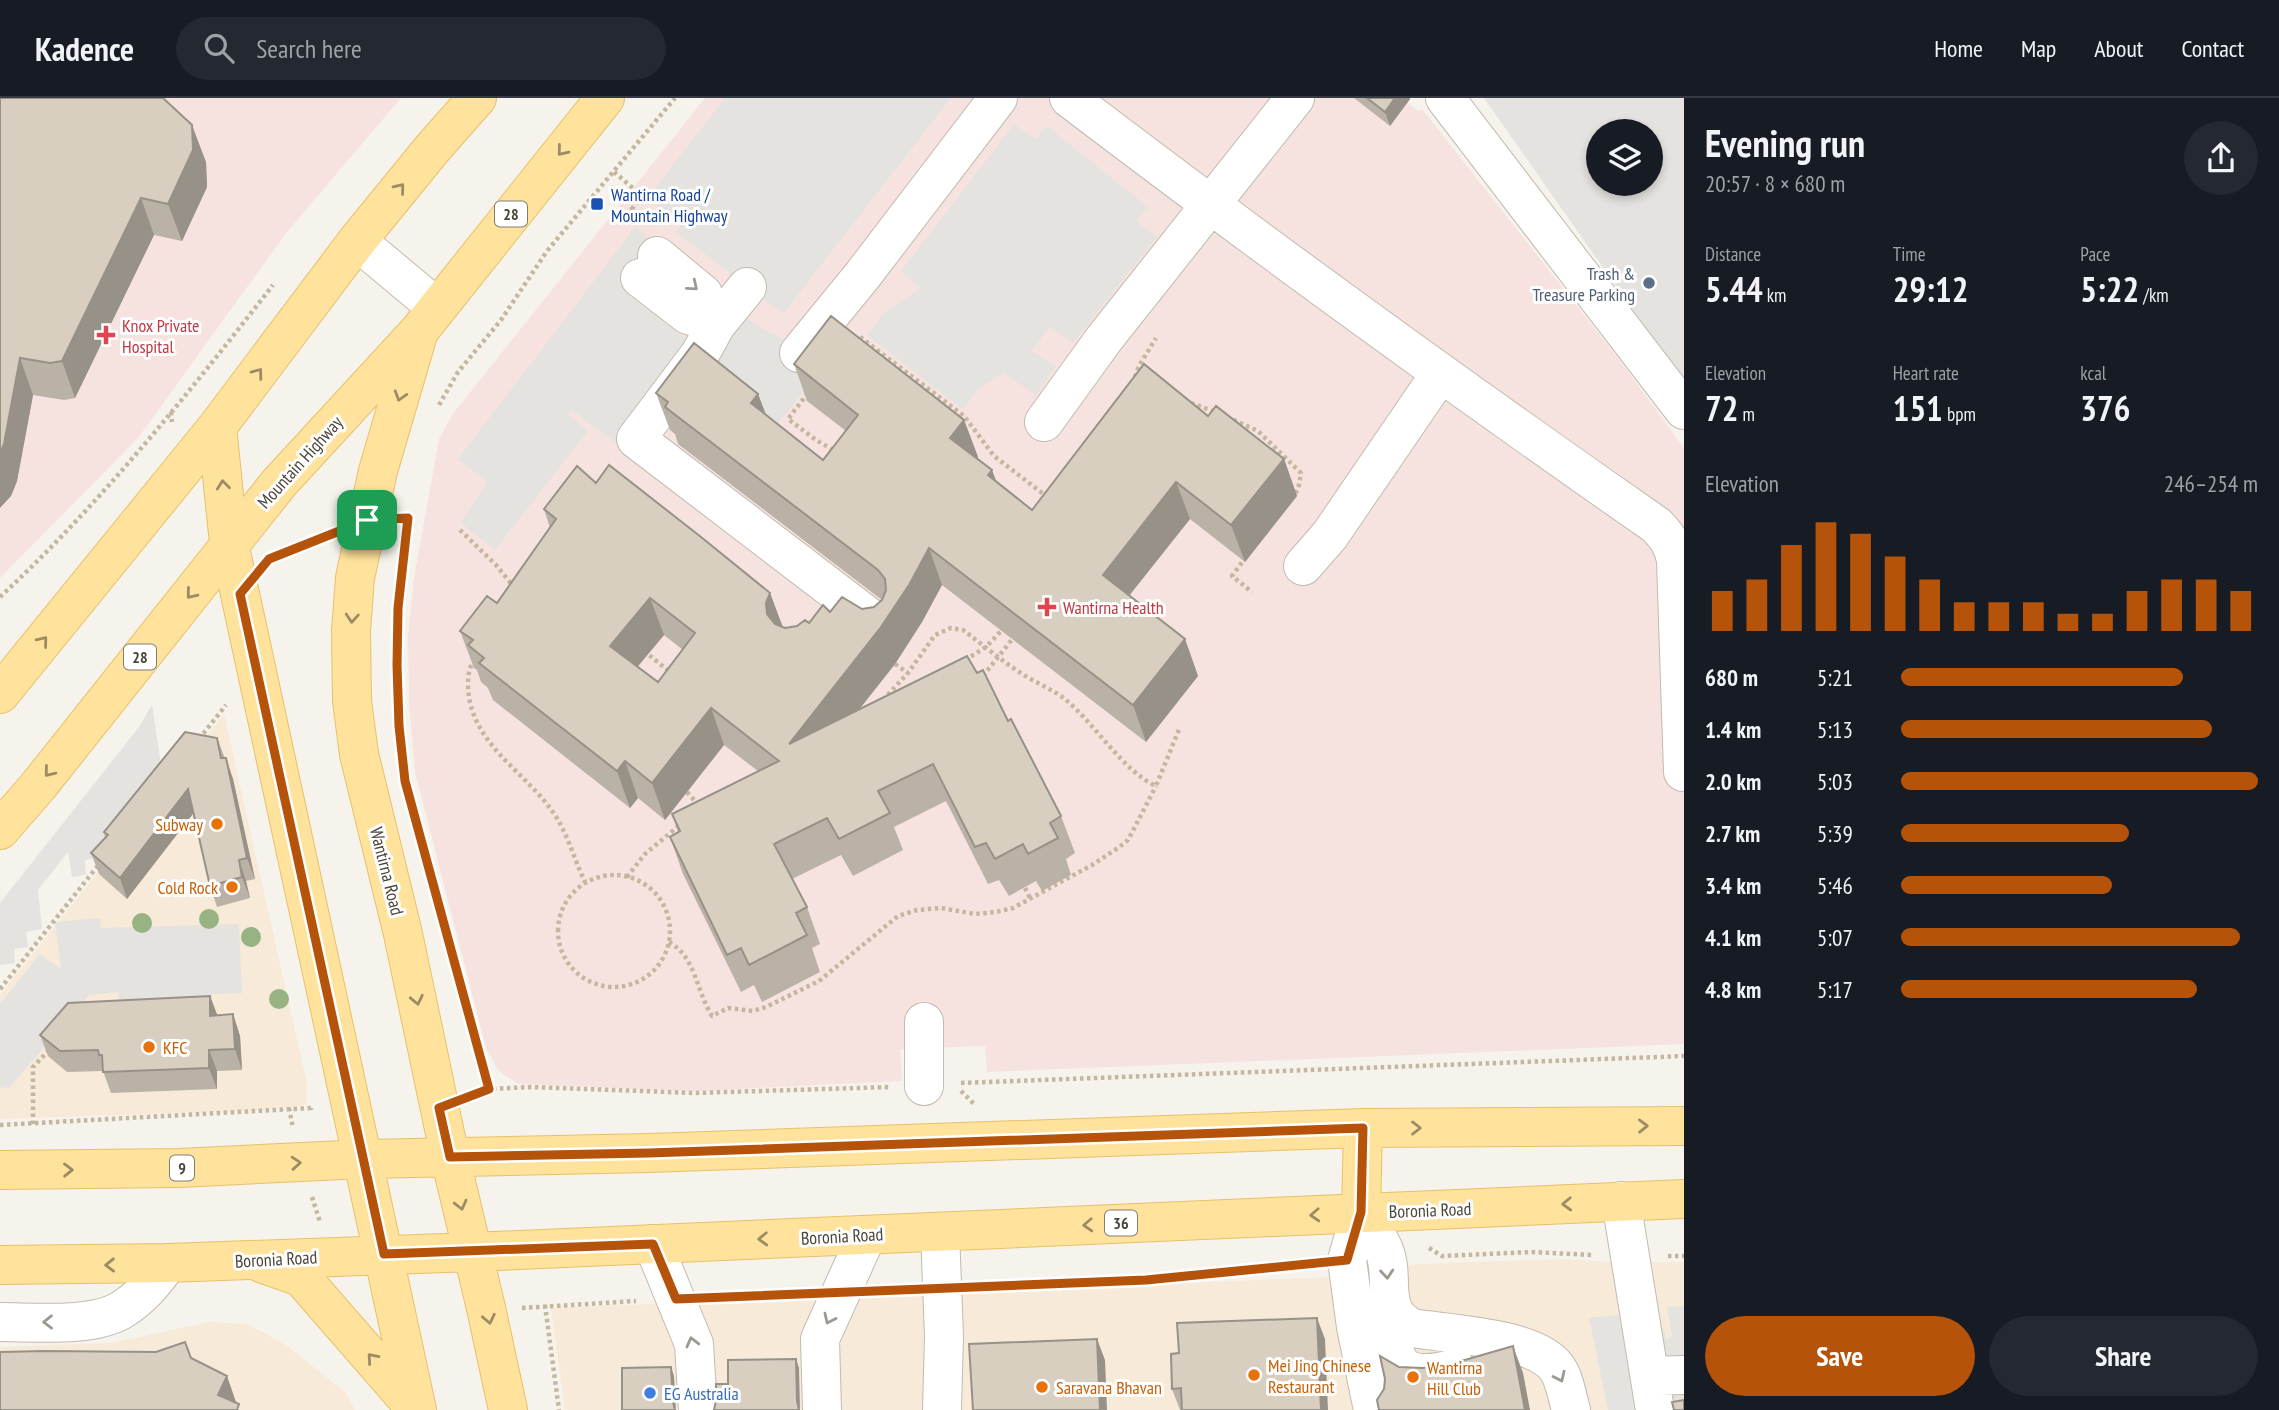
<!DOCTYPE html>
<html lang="en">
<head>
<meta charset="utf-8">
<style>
  body { margin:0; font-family:"PT Sans Narrow",sans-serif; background:#242831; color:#f1f3f6; height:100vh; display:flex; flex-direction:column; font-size:26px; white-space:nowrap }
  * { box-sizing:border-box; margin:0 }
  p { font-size:23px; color:#9ea1a6 }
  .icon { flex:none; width:38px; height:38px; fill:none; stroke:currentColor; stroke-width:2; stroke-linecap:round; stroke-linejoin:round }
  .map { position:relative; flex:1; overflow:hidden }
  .side { display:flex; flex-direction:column; background:#171b24; width:595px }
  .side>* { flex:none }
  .controls { position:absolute; left:1586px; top:21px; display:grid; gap:14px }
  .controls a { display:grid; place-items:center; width:77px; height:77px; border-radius:50%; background:#171b24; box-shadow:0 4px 10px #0003; font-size:35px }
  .pin { position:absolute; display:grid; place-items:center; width:60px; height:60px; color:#fff; margin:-30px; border-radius:14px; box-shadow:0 4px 10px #0006 }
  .round { display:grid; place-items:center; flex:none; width:74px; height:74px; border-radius:37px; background:#242831 }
  .head { display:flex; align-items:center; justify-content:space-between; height:119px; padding:0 21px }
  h1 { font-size:38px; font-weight:800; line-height:52px }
  .metrics { display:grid; grid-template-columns:repeat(3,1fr); gap:10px; height:119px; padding:7px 21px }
  .metrics div { display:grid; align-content:center }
  .metrics b { font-size:35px; font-weight:800 }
  .metrics small { font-size:19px; font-weight:400 }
  .metrics p { font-size:19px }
  .chart { height:196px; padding:14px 21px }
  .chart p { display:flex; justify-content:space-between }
  .chart svg { width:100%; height:126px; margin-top:7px; stroke:#b45309; stroke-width:6 }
  .action { display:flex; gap:14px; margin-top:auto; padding:14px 21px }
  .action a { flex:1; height:80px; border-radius:42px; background:#b45309; color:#fff; font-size:28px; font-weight:800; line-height:80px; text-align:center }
  .action a+a { background:#242831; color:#f1f3f6 }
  ul { padding:0 21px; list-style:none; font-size:23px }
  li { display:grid; grid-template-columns:112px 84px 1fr; align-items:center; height:52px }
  li i { height:18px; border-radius:9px; background:#b45309 }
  header { display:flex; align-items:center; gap:42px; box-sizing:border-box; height:98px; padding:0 35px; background:#171b24; border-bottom:2px solid #363941 }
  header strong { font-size:33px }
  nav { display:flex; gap:38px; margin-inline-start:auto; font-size:24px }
  .search { width:490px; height:63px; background:#242831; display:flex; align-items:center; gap:18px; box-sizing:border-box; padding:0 24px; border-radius:38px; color:#9ea1a6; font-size:26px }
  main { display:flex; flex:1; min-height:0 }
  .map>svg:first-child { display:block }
  .commercial { fill:#f7ead8 }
  .medical { fill:#f6e3e0 }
  .parking { fill:#e5e3e0; fill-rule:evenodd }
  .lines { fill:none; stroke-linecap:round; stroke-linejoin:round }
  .minor-casing { stroke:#c2bbae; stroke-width:40 }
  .major-casing { stroke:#e6c16a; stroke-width:40 }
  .path { stroke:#c4b79f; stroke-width:4.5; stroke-dasharray:3.5 3.5; stroke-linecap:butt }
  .minor { stroke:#fff; stroke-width:38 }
  .major { stroke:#ffe39c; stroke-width:38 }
  .tree { fill:#97b381 }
  .wall { fill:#bab2a6; fill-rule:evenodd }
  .shaded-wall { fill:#979187 }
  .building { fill:#d8cfc1; stroke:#979187; stroke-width:2; fill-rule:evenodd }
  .oneway { stroke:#9c8c66 }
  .oneway2 { stroke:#9c9892 }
  .route-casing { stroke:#fff; stroke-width:14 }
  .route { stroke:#b45309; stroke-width:9 }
  .transit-dot { fill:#1a4fb4; stroke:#fff; stroke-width:2.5 }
  .service-dot { fill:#5c6f8a; stroke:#fff; stroke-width:2.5 }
  .health-dot { fill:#e0444e; stroke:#fff; stroke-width:2.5 }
  .food-dot { fill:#e8710a; stroke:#fff; stroke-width:2.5 }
  .shop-dot { fill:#3f7fe0; stroke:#fff; stroke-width:2.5 }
  .labels { text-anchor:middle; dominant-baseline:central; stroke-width:6; stroke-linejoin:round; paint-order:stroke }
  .shield { fill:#fff; stroke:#817c74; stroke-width:2 }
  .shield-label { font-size:16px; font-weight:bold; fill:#4b4439 }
  .transit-label { font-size:18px; fill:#164399; stroke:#fff; text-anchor:start }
  .service-label { font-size:18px; fill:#4e5e75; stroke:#fff; text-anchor:end }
  .health-label { font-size:18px; fill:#be3a42; stroke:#fff; text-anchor:start }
  .street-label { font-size:18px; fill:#4b4439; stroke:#fff }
  .food-label { font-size:18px; fill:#c56008; stroke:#fff; text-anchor:start }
  .shop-label { font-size:18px; fill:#366cbe; stroke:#fff; text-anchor:start }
</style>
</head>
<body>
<header>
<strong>Kadence</strong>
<div class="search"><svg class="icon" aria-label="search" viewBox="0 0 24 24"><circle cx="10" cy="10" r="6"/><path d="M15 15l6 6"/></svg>Search here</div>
<nav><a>Home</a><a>Map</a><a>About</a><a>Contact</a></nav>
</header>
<main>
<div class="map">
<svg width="1684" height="1312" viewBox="0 0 1684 1312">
  <rect width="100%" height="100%" fill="#f6f3ec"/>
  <!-- commercial -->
  <path class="commercial" d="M224,616L307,986V1007L261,1012L0,1021V897Z
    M1562,1161L1610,1164H1684V1312H565L551,1210L1333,1179L1417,1166Z
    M210,1224L247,1226L286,1247L345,1294L355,1312H0V1249L110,1245Z"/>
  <!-- medical -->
  <path class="medical" d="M0,0H401L287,134L138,340L0,480Z
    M705,0H1409L1408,5L1418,13L1422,11L1618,260L1684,350V946L987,974L985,948L900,951L902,983L698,993L518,986L498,972L486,950L415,674L409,603L408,538L414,480L439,341L452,317Z"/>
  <!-- parking -->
  <path class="parking" d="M725,0H951L783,216L676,134L681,127L647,100Z
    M1484,0H1684V285ZM1598,33H1650V86H1598Z
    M1014,26L1036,41L1047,28L1148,109L1136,123L1157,139L1073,245L1050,229L1031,253L1056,268L1036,297L1003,275L979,290L963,312L867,237L883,216L920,190L901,173Z
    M635,129L662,151L628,197L694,247L732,210L766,233L778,237L799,255L805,292L772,333L732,273L725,268H720L626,353L572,312L568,317L588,333L495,452L461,425L487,384L458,361Z
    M152,607L163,679L112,744L98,745L99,760L85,762L86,777L72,779L68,754L38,792L42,831L26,834L28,849L14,851L15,865L0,867V881V805L139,629Z
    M100,820L101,830L239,826L242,895L212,896L213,914L120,918L118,894L89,897L10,989L0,990V906L40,856L61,871L55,824Z
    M1684,1208V1312H1608L1589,1220L1657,1213L1667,1242L1672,1238L1667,1209Z"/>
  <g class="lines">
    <!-- minor casing -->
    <g class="minor-casing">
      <path id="minor" d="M1069,0C1262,147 1458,289 1656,427C1667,438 1673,447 1676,462L1683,674
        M1445,0L1684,312
        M357,143L436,209
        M657,158L703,196L716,227
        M640,180L688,217L695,219
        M747,189L716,227L700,256L636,341L878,526
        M799,255L862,178L998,0
        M1044,324L1104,241L1295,0
        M1303,468L1330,437L1440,276
        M924,924V988
        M1621,1103L1655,1312
        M1361,1114C1368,1126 1379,1139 1384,1152C1396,1180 1377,1212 1412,1230C1448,1236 1535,1239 1557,1270C1565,1282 1567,1298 1571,1312
        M1361,1114L1347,1162L1356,1229L1373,1312
        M940,1134L944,1238L942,1312
        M653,1146L694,1246L698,1312
        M0,1224C34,1224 94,1230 123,1211C142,1199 155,1183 168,1165
        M1356,1229L1378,1214L1394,1213C1389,1267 1400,1285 1456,1270
        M1650,1278L1684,1277
        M822,1312L820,1241L867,1137"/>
    </g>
    <!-- major casing -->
    <g class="major-casing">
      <path id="major" d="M419,233L378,373L355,480L351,533L352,603L359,656L403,836L450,1059L486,1210L508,1312
        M217,329L229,445L240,496L417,1312
        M0,596L217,329L357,143L432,51L477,0
        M0,732L39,687L279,385L419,233L605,0
        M0,1072L179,1070L364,1061L649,1055L1363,1030L1684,1028
        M1361,1114L1363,1030
        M261,1165L301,1179L415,1310
        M0,1167L168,1165L473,1154L1684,1101"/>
    </g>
    <!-- path -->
    <path class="path" d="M614,74L641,97L632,111L646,123
      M860,239L964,318L994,358L1046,398
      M1135,279L1139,268L1156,240
      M808,295L788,321L816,342L835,353
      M1191,305L1215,314
      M439,307L458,274L501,222L547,153L675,0
      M171,314L172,324
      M1227,319L1258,333L1301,375L1298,392L1292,399
      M460,432L496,467L513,488
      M1246,459L1232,478L1252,494
      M269,461L326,437
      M0,499C101,405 188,296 273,187
      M644,553L670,574
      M475,561C469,569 468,577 468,587C469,643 520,670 550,710C567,732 573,759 585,784
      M965,562L986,549L1002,532
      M895,566L908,575
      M983,578L1013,540
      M883,602L908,575L935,537L951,530L963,532C983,547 1003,564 1024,577C1038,586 1054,592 1066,602C1096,627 1123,673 1156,688L1180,629
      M199,641L226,607
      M404,673C395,592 398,514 406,434
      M687,694L700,709
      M422,742L489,991
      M558 833a56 56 0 1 1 112 0a56 56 0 1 1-112 0Z
      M627,779L645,756L681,726
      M1025,790L1030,800
      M669,844C696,859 696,893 712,918L728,910L753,913L766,909L819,883L898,818L917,812L941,810L975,816L996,814L1013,810L1092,767L1118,750L1128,742L1156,688
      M0,891L100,765
      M961,985L1684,958
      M961,993L974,1006
      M473,997L489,991L531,989L695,995L890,989
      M289,1010L293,1030
      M33,1026V969L49,952
      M0,1027L311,1010V1008
      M312,1099L320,1124
      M1429,1150L1442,1158L1531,1154L1593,1157
      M1668,1158H1684
      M977,1189L1146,1182L1310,1166
      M882,1192L905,1191
      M714,1199L800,1196
      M545,1207L559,1312
      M522,1210L636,1203"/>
    <!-- minor -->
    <use href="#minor" class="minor"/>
    <!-- major -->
    <use href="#major" class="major"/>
  </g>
  <!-- trees -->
  <g class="tree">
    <circle cx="209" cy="821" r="10"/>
    <circle cx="142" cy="825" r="10"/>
    <circle cx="251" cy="839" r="10"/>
    <circle cx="279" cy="901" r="10"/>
  </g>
  <!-- wall -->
  <path class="wall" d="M0,0L206,64L207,89L182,143L154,137L75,300L64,302L33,297L17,383L11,398Z
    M1354,0H1410V1L1390,28Z
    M794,266L964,322L978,359L977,360L997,384L1032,412L1208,318L1284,361L1297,398L1245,464L1190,421L1129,498L1185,541L1198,578L1146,644L942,487L922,524L895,566L859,612L977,575L1008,623L1061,718L1075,755L1066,761L1071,777L1042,793L1036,783L1009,798L999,782L988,786L946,703L894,729L903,752L853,778L841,757L792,781L807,809L820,846L812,850L820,874L762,904L754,887L741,894L683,776L670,739L678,734L672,716L758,673L724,647L665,722L638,700L630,710L493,602L488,590L481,584L477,572L474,570L460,533L497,505L550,430L544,411L596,385L770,495L782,529L785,530L809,525L830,514L874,509L882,502L678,346L675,336L670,332L656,295L758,296L766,317L823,362L846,333L807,303ZM664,537L683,552L658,584L637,569Z
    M217,640L233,681L255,781L246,783L250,800L217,809L210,788L193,715L127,801L99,776L91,755L105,739L104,734Z
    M210,898L217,917L233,916L240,938L242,972L217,973V991L111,995L103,973L67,974L48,958L40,937Z
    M1325,1241L1182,1312H1180L1172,1291Z"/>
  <!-- shaded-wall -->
  <path class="shaded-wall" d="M1395,0H1410V1L1390,28L1385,14Z
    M192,27L206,64L207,89L182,143L168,106Z
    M141,100L154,137L75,300L62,263Z
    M20,260L33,297L17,383L11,398L0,410V355Z
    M758,296L772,333L751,305Z
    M964,322L978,359L963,377L950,340Z
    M1284,361L1297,398L1245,464L1231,427Z
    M992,372L1006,409L988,377Z
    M1176,384L1190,421L1116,514L1103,477Z
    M929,450L942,487L922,524L895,566L802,683L789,646Z
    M770,495L784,532L779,542L767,516L766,505Z
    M650,500L664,537L624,585L610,548Z
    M1185,541L1198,578L1146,644L1133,607Z
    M711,610L724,647L665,722L652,685Z
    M226,660L233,681L255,781L247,760Z
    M625,663L638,700L630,710L617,673Z
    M188,691L196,712L127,801L120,780Z
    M239,762L246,783L250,800L242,779Z
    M210,898L218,919L210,918Z
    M233,916L240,938L242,972L235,951Z
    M209,952L217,973V991L209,970Z
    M1317,1220L1325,1241L1328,1312H1321Z
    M1097,1241L1105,1262L1107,1312H1100Z
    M1513,1248L1523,1275L1530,1312H1525Z
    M796,1261L799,1270L800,1312L797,1303Z
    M671,1269L674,1278L676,1312L673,1304Z
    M227,1278L236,1304L232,1312L218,1297Z"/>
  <!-- building -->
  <path class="building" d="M0,0H163L192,27L193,52L168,106L141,100L62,263L50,265L20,260L4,346L0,355Z
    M1367,0H1395L1385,14Z
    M831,218L964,322L950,340L992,372L988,377L1032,412L1144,266L1208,318L1216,308L1284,361L1231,427L1176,384L1103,477L1185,541L1133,607L929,450L909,487L881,529L789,646L967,558L977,575L983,572L1008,623L1011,621L1061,718L1050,725L1058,740L1028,756L1023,746L995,761L986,745L975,749L933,666L878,693L890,715L839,741L827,720L774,746L807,809L796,815L807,837L749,867L741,850L727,857L670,739L680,733L672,716L779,663L711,610L652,685L625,663L617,673L479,565L484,560L468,547L473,542L460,533L487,498L497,505L556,421L544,411L577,368L596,385L609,367L701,439L770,495L766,505L767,516L775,526L785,530L797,528L805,522L809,525L823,507L830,514L842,499L862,511L874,509L882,502L886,492L885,481L878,472L665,309L668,304L656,295L694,245L758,296L751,305L823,362L858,317L794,266ZM650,500L695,535L658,584L610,548Z
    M185,634L217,640L221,660H226L247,760L239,762L242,779L210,788L188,691L120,780L91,755L108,737L104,734Z
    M210,898V918L233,916L235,951L209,952V970L103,974L102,957H99L98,952L60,953L40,937L68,905Z
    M1317,1220L1321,1312H1182L1181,1290L1172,1291L1171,1256L1179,1255L1177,1225Z
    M1097,1241L1100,1312H973L969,1246Z
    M185,1244L191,1260L227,1278L218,1297L239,1306L237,1312H0V1254L44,1253L156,1254Z
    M1513,1248L1525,1312H1379L1377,1302L1384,1291L1385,1281L1380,1258L1399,1269L1423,1270L1451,1266Z
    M796,1261L797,1303L799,1312H714L716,1302V1286H728V1262Z
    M671,1269L673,1304L675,1312H622V1270Z
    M1684,1302V1312H1674L1672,1304Z"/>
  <!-- one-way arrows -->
  <defs><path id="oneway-chevron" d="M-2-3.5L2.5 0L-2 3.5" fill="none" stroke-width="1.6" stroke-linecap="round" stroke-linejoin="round" transform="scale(1.75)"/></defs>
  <g class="oneway">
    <use href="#oneway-chevron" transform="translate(562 53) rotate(129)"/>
    <use href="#oneway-chevron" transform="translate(400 90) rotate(-51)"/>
    <use href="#oneway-chevron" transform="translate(258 275) rotate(-53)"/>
    <use href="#oneway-chevron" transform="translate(400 298) rotate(107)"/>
    <use href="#oneway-chevron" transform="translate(223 387) rotate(-96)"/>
    <use href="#oneway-chevron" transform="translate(191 496) rotate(129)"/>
    <use href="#oneway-chevron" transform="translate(352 520) rotate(94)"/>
    <use href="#oneway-chevron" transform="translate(43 543) rotate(-51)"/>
    <use href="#oneway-chevron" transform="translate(49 674) rotate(129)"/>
    <use href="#oneway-chevron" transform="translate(417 902) rotate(78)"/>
    <use href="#oneway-chevron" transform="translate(1643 1028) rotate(-1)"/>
    <use href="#oneway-chevron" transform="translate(1416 1030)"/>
    <use href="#oneway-chevron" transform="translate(296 1065) rotate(-4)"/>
    <use href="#oneway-chevron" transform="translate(68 1072) rotate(-1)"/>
    <use href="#oneway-chevron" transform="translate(1567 1106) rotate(178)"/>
    <use href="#oneway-chevron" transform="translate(461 1107) rotate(76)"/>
    <use href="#oneway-chevron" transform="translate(1315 1117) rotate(177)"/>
    <use href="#oneway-chevron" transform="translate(1088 1127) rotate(177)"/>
    <use href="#oneway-chevron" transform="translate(763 1141) rotate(178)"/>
    <use href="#oneway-chevron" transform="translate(110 1167) rotate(179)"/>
    <use href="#oneway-chevron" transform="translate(489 1221) rotate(78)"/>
    <use href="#oneway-chevron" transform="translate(372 1260) rotate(-131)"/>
  </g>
  <g class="oneway2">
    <use href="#oneway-chevron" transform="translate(693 188) rotate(40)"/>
    <use href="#oneway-chevron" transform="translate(1387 1176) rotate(85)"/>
    <use href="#oneway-chevron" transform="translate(829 1221) rotate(115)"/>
    <use href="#oneway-chevron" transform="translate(48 1224) rotate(179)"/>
    <use href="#oneway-chevron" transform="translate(692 1244) rotate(-104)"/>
    <use href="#oneway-chevron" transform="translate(1560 1279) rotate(65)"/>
  </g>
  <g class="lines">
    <!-- route casing -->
    <g class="route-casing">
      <path id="route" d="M408,420L398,510L397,567L399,628L405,683L489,991L439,1010L450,1059L649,1055L1363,1030L1361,1114L1347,1162L1146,1182L676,1201L653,1146L384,1156L240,496L269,461L367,422Z"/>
    </g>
    <!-- route -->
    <use href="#route" class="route"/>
  </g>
  <!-- markers -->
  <rect class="transit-dot" x="590" y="99" width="14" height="14" rx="3.5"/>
  <circle class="service-dot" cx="1649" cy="185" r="7"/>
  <g class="health-dot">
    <path d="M102.5 226.5h7v7h7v7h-7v7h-7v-7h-7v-7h7z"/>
    <path d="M1043.5 498.5h7v7h7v7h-7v7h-7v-7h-7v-7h7z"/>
  </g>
  <g class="food-dot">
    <circle cx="217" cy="726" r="7"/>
    <circle cx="232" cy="789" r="7"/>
    <circle cx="149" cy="949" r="7"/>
    <circle cx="1254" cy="1277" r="7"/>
    <circle cx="1413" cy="1279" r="7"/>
    <circle cx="1042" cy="1289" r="7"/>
  </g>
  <circle class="shop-dot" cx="650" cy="1295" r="7"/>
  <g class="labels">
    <!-- shield labels -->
    <g class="shield">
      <rect x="495" y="103.5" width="32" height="25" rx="5"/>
      <rect x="124" y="546.5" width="32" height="25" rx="5"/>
      <rect x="170" y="1057.5" width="24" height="25" rx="5"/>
      <rect x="1105" y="1112.5" width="32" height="25" rx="5"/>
    </g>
    <g class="shield-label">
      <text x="511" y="116">28</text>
      <text x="140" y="559">28</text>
      <text x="182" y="1070">9</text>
      <text x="1121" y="1125">36</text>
    </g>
    <!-- transit labels -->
    <g class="transit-label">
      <text x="611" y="96">Wantirna Road /<tspan x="611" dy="21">Mountain Highway</tspan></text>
    </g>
    <!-- service labels -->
    <g class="service-label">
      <text x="1635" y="175">Trash &amp;<tspan x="1635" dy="21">Treasure Parking</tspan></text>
    </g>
    <!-- health labels -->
    <g class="health-label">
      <text x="122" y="227">Knox Private<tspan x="122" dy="21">Hospital</tspan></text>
      <text x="1063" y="509">Wantirna Health</text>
    </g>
    <!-- street labels -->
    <g class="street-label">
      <text transform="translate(300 364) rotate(-48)">Mountain Highway</text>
      <text transform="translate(387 773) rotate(76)">Wantirna Road</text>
      <text transform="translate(1430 1112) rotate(-2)">Boronia Road</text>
      <text transform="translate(842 1138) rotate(-3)">Boronia Road</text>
      <text transform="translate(276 1161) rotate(-3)">Boronia Road</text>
    </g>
    <!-- food labels -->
    <g class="food-label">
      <text x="203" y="726" text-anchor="end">Subway</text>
      <text x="218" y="789" text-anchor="end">Cold Rock</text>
      <text x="163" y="949">KFC</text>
      <text x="1268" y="1267">Mei Jing Chinese<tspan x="1268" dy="21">Restaurant</tspan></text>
      <text x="1427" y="1269">Wantirna<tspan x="1427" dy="21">Hill Club</tspan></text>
      <text x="1056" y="1289">Saravana Bhavan</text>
    </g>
    <!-- shop labels -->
    <g class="shop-label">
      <text x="664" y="1295">EG Australia</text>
    </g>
  </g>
</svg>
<div class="controls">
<a><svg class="icon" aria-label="layers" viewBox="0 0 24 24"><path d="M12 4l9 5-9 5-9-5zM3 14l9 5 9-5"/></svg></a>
</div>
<div class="pin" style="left:367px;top:422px;background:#1e9e55"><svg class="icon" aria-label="arrive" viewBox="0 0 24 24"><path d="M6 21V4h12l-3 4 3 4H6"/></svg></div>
</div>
<section class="side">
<div class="head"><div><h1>Evening run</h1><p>20:57 · 8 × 680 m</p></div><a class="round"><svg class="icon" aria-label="share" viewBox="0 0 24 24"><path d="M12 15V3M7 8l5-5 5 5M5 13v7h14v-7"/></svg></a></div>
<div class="metrics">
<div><p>Distance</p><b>5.44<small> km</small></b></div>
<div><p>Time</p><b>29:12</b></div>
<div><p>Pace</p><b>5:22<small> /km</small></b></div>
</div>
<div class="metrics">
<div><p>Elevation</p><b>72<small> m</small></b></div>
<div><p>Heart rate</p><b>151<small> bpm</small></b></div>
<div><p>kcal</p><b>376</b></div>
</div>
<div class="chart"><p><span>Elevation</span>246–254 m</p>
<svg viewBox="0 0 160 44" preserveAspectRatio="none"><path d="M5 44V30M15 44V26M25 44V14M35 44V6M45 44V10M55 44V18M65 44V26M75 44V34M85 44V34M95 44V34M105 44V38M115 44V38M125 44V30M135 44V26M145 44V26M155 44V30"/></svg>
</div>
<ul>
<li><b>680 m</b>5:21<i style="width:79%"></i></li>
<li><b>1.4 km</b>5:13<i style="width:87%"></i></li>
<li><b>2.0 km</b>5:03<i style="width:100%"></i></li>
<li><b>2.7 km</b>5:39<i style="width:64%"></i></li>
<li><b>3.4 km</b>5:46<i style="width:59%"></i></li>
<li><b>4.1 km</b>5:07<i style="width:95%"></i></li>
<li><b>4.8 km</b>5:17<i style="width:83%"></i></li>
</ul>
<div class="action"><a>Save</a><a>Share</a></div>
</section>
</main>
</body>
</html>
